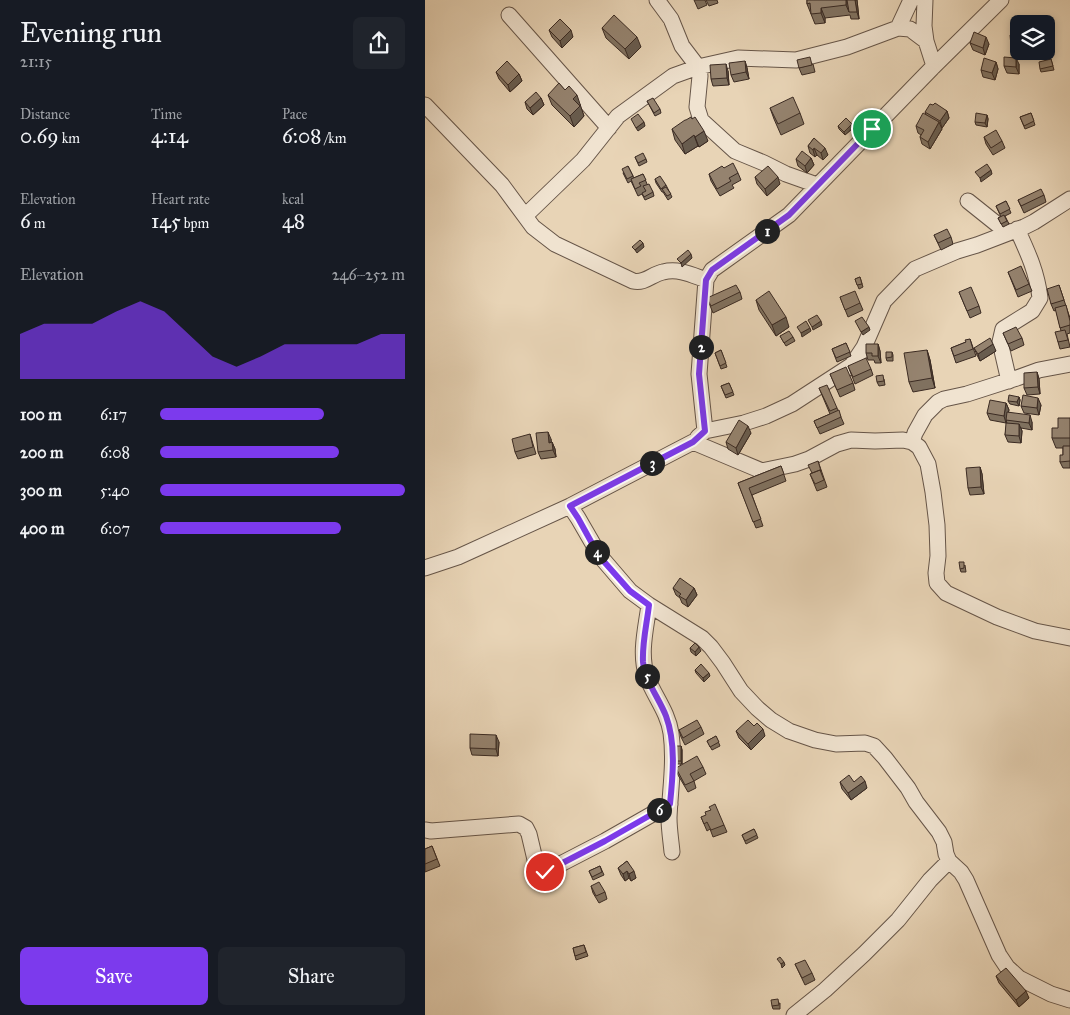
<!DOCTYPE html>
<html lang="en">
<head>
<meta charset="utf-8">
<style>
  body { margin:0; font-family:"IM FELL Great Primer",serif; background:#20242c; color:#f1f3f6; height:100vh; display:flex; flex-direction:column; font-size:19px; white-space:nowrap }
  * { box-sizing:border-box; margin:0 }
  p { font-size:16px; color:#9ea1a6 }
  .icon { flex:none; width:28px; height:28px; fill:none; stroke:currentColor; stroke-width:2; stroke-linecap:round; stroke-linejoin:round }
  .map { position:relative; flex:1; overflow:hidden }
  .sheet { display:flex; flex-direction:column; background:#171b24; width:425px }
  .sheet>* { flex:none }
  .tools { position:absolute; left:585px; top:15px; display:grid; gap:10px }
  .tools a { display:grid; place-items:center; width:45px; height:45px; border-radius:8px; background:#171b24; box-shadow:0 2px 8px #0003; font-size:25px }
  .pin { position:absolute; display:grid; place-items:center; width:42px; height:42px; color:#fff; margin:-21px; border:2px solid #fff; border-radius:50%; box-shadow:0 1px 5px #0007 }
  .km { position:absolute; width:25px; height:25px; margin:-12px; border-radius:50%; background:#222; color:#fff; font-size:14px; line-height:25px; text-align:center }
  .round { display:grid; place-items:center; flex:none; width:52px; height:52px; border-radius:8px; background:#20242c }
  .headline { display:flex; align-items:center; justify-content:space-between; height:85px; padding:0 20px }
  h1 { font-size:28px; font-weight:600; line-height:38px }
  .stats { display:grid; grid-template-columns:repeat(3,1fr); gap:8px; height:85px; padding:5px 20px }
  .stats div { display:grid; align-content:center }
  .stats b { font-size:21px; font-weight:600 }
  .stats small { font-size:14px; font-weight:400 }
  .stats p { font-size:14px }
  .chart { height:140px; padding:10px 20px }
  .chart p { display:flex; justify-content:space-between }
  .chart svg { width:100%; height:90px; margin-top:5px; fill:#7c3aed; opacity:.7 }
  .cta { display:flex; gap:10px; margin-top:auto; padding:10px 20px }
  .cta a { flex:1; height:58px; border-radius:8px; background:#7c3aed; color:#fff; font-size:20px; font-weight:600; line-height:58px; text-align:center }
  .cta a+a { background:#20242c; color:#f1f3f6 }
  ul { padding:0 20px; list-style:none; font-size:16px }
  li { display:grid; grid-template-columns:80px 60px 1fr; align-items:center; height:38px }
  li i { height:12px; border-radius:6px; background:#7c3aed }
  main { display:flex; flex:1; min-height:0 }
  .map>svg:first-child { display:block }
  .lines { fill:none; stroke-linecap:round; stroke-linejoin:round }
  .minor-casing { stroke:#665548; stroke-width:17 }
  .minor { stroke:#f0e3d0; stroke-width:15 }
  .wall { fill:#80715f; stroke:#3b2b23 }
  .shaded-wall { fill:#685c4e; stroke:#3b2b23 }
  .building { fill:#95836f; stroke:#3b2b23 }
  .route-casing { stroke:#fff; stroke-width:10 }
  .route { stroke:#7c3aed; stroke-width:6 }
</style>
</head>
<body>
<main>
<section class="sheet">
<div class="headline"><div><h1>Evening run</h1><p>21:15</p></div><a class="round"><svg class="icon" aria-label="share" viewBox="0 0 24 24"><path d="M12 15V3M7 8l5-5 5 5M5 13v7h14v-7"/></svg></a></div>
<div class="stats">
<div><p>Distance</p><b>0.69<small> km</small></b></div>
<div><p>Time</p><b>4:14</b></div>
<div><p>Pace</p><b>6:08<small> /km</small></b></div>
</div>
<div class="stats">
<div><p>Elevation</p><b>6<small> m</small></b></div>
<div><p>Heart rate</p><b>145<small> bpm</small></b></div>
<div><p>kcal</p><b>48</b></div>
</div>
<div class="chart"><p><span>Elevation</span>246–252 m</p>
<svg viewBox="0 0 160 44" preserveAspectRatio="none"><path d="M0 44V22L10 17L20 17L30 17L40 11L50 6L60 11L70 22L80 33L90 38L100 33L110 27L120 27L130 27L140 27L150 22L160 22V44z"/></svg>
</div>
<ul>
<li><b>100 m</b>6:17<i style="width:67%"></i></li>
<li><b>200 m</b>6:08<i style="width:73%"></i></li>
<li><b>300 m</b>5:40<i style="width:100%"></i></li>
<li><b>400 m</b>6:07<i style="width:74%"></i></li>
</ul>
<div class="cta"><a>Save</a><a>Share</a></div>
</section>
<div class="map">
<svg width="645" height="1015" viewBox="0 0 645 1015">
  <rect width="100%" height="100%" fill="#e8d4b6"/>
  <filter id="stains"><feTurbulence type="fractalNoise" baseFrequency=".004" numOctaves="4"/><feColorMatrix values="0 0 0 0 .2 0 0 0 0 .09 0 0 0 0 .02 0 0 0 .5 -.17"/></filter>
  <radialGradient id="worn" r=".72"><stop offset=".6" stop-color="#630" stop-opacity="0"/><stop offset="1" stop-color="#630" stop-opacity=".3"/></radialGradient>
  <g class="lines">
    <!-- minor casing -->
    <g class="minor-casing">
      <path id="minor" d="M232,0L246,19L257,46L273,67L275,76L272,107L276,120L310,151L339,163L361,174L392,185
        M500,0L499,26L501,41L509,66
        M84,15L184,128
        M473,28L485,29L501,41
        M0,105L77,185L108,227L130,244L208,281C220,284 227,274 238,272C254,268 267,275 281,280
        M543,201L583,233
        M100,216L158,160L193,116L248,76L273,67L313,58L371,60L422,47L473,28L486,0
        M584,381L575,342L578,329L607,311L615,298C612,272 603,253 592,229
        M280,431L274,374L281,280L287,270L364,215L509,66L576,0
        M273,437L280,431L319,423L341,416L367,404L427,365L439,347L459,301L490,269L532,251L552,245L599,227L609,222L645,199
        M487,442L490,433L500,415L513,402L519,399L542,394L592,378L614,370L645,364
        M145,506L153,518L175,556L205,591L224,605L277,638L286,647L298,663L316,691L332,708L346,720L364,731L390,740L411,744L440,743L449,746L460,758L483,788L491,802L514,832L519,842L521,854L524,861L536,872L541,880L574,955L582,967L594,978L626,994L645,1000
        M0,568L33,557L145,506L268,442L337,471L370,464L384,459L412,444L426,440L450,441L478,440L487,442L494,447L503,464L508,492L512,525L513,556L511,573L512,583L521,593L572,617L610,631L645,638
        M224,605C221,628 214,654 222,677C229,696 243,712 246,733C250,762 245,790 244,818C244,829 246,841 247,852
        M0,830L6,831L94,824L101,828L104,834L112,868L115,871L120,872L180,841L245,804
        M369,1015L400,990L439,954L473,920L505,880L524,861"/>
    </g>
    <!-- minor -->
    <use href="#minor" class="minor"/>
  </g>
  <!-- wall -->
  <path class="wall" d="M269,0H280L282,5L273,9Z
    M281,0H292L293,3L284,6Z
    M382,0H432L434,19H426L425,15L400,18V23L390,24L382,4Z
    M177,28L216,47L204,59L181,38Z
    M124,30L148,37L137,48L127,37Z
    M594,34V49H587L586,46Z
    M545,43L564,44L560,55L548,50Z
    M626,59L629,70L616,72L615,69Z
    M320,61L322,68L324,79L309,82L306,75Z
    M571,62L573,69L570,80L558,77L556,70Z
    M388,64L390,72L377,75L374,68Z
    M594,64V74L582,73L579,66Z
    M303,71L304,85L288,86L286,79Z
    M71,72L94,74L97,81L85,92L74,79Z
    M123,95L156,105L155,106L159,116L149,127L127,105Z
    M116,98L119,105L108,115L102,109L100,102Z
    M222,101L235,109L236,113L230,116Z
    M508,105L522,111L524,118L517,128L516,127L517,129L505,149L497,144L495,137L496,135L493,133L491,126L501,115L500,112Z
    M345,108L375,113L379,124L356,135L349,119Z
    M606,113L610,125L600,129L595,117Z
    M562,115L563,119L562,127L551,125L550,122Z
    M413,126L428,128L420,135L414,129Z
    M247,129L283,141L274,147L273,146L260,154L250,140Z
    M559,137L577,141L580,148L568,155L561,144Z
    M389,138L403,155L398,160L392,155L390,157L385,153L383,146Z
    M210,157L221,159L222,162L214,166Z
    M386,158L389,165L382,173L373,166L371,159Z
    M203,166L209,178L218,174L222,184L228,192L229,196L220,200L217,194L213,196L206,181L203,183L198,173Z
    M299,168L313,173L316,180L307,185L309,188L295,196L286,181L284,174Z
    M330,177L355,184L342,196L332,184Z
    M230,179L241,185L247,197L243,200L238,192H237L231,183Z
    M619,195L621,202L599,213L593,200Z
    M581,201L586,213L580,216L584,224L578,227L573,218L576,217L571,206Z
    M509,235L526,237L528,244L516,250Z
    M583,272L604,284L607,291L593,297Z
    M435,277L438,287L434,289L430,279Z
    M634,285L645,318V333L642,334L645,347L635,349L633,342L636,331L631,310L629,311L626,304Z
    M315,292L317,299L288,313L282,298Z
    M534,292L554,306L556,313L545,318Z
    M415,297L435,303L438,310L423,317Z
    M331,300L364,327L351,336L334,310Z
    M578,333L597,338L599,345L586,351Z
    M355,336L368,337L370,341L361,346Z
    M545,339L551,356L531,363L526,348L541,342Z
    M421,343L426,356L412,362L407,349Z
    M453,344L455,351L456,363H450L449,360H443L441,353Z
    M549,348L571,351L555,361L552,355Z
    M296,350L302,367L296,369L290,353Z
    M502,350L505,360L510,388L488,392L484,382Z
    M467,352L468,355V361H462L461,358Z
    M423,366L446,369L448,375L430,384Z
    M612,372L614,379L615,394L602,395L599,388Z
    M405,374L428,383L430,390L415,397Z
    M459,379L460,385L454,386L452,382Z
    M304,383L309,395L301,398L296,386Z
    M394,388L412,408L419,424L395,434L389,421L405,414Z
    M594,397L595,400L594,406L585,404L583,401Z
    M581,403L584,410L583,412L607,422V430L596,428L597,431L596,443L583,442L580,435L582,423L581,421V423L565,420L562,413Z
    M616,405L614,415L599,413L596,406Z
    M645,418V468H638L635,462L638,455V448H631L627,438L633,428Z
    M326,433L313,455L303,449L301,442Z
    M105,434L111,454L93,459L90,452Z
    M126,439V442H127L130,449L131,457L116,459L113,452Z
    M393,461L402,487L392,491L385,474L387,473Z
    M356,466L361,481L327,495L338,526L331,528L313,483Z
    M555,467L557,474L559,494L545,495L543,488Z
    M540,565L541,572H536L535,569Z
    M248,588H269L272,595L263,607L257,603L255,598L251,595Z
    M265,648L276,651L271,656L266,652Z
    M270,670L285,676L279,682L271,673Z
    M276,727L279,734L260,745L256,737L254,730Z
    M311,731L340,736L326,750L314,738Z
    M291,736L295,746L287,750L282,741Z
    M74,742L73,756L47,755L45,748Z
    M256,746L257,750V764H251L250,761Z
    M278,767L281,774L269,781L271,788L263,792L253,775L251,768Z
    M415,782H429L442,788L426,800L417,789Z
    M276,817L299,825L302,832L288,837L285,829L282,831Z
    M329,829L333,838L321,844L317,835Z
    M7,846L15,866L0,872V849Z
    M202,861L211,878L206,881L204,878L200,881L196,875L193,868Z
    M175,866L179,875L168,880L164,871Z
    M166,886L180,892L182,899L174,903L168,893Z
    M159,945L163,956L151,960L148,948Z
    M370,964L387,973L390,980L380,985Z
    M571,976L604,998L594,1007L574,983Z
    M355,1003V1009H348L347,1006Z"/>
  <!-- shaded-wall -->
  <path class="shaded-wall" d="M421,0H423L424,12L421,5Z
    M430,0H432L434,19L432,12Z
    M396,8L400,18V23L396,13Z
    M146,30L148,37L137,48L135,41Z
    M212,37L216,47L204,59L200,49Z
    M561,37L564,44L560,55L558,48Z
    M591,58L594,64V74L591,67Z
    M320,61L322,68L324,79L321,72Z
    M571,62L573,69L570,80L567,73Z
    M301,64L303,71L304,85L302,78Z
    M94,74L97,81L85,92L83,85Z
    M152,95L159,116L149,127L145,116L148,99Z
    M116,98L119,105L108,115L105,108Z
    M522,111L524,118L517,128L515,121Z
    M562,115L563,119L562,127L560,123Z
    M219,122L220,126L213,131L211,128Z
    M514,122L517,129L505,149L503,142Z
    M427,124L428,128L420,135L419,132Z
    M279,131L283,141L274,147L270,137Z
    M269,135L273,146L260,154L257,144Z
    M389,148L392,155L390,157L388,150Z
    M400,148L403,155L398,160L396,153Z
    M386,158L389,165L382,173L380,166Z
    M566,170L567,174L556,182L555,178Z
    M353,177L355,184L342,196L340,189Z
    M218,243L219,247L212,253L210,250Z
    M266,254L267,258L257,267L256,263Z
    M361,317L364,327L351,336L347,325Z
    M396,321L397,325L388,330L387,327Z
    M444,327L445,330L438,335L436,332Z
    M385,328L386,331L377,337L376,333Z
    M453,344L455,351L456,363L453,356Z
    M568,344L571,351L555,361L553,354Z
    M502,350L505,360L510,388L507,378Z
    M612,372L614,379L615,394L613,387Z
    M594,397L595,400L594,406L592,402Z
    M613,398L616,405L614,415L612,408Z
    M581,403L584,410L581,423L579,416Z
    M605,415L607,422V430L604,423Z
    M594,424L597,431L596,443L594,436Z
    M323,426L326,433L313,455L311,448Z
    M123,432L126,439L127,450L124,443Z
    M127,442L130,449L131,457L128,450Z
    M555,467L557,474L559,494L556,487Z
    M269,588L272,595L263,607L261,600Z
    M274,647L276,651L271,656L270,652Z
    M284,673L285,676L279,682L278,678Z
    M338,729L340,736L326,750L323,744Z
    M71,735L74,742L73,756L71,749Z
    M256,746L257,750V764L256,761Z
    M440,781L442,788L426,800L423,793Z
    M202,871L204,878L200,881L198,874Z
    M209,871L211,878L206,881L204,874Z
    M359,962L360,965L357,968L356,964Z
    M601,991L604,998L594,1007L591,1000Z"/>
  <!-- building -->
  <path class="building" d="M382,0H421V5L396,8V13L386,14L385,3L382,4Z
    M422,0H430L432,12H424Z
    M189,15L212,37L200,49L177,28Z
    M135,19L146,30L135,41L124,30Z
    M549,32L561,37L558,48L545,43Z
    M594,34V45L586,46L585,35Z
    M385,57L387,65L374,68L372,60Z
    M579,57L591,58V67L579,66Z
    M559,58L571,62L567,73L556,70Z
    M626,59L628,66L615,69L614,62Z
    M82,61L94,74L83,85L71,72Z
    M320,61L321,72L306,75L304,63Z
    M301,64L302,78L286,79L285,65Z
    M134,83L140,90L144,86L152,95L148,99L155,106L145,116L123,95Z
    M111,92L116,98L105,108L100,102Z
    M368,97L375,113L353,124L345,108Z
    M228,98L235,109L229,113L222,101Z
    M510,103L522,111L515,121L500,112L505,104L508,105Z
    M498,113L514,122L503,142L495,137L499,130L491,126Z
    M551,113L562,115L560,123L550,122Z
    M606,113L609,121L599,126L595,117Z
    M213,114L219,122L211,128L206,119Z
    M266,117L267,119L270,117L279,131L270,137L269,135L257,144L247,129L260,120H261Z
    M421,118L427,124L419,132L413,126Z
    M571,130L577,141L566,148L559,137Z
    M389,138L400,148L396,153L389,148L388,150L383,146Z
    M377,151L386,158L380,166L371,159Z
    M218,153L221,159L213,163L210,157Z
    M308,163L313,173L304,178L306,181L292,189L284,174L297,166L299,168Z
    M562,164L566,170L555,178L550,172Z
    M203,166L208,176L202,179L197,169Z
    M343,166L353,177L340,189L330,177Z
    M218,174L221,180L214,183L216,186L210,189L206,179Z
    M235,176L241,185L236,189L230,179Z
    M224,184L228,192L219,197L217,193L221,191L218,186Z
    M241,187L246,194L242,196L237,189Z
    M616,189L619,195L596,206L593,200Z
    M581,201L585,209L575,214L571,206Z
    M579,215L582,221L576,224L573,218Z
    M522,229L526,237L513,243L509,235Z
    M215,240L218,243L210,250L207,247Z
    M263,250L266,254L256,263L252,259Z
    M596,266L604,284L591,290L583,272Z
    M435,277L437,284L432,285L430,279Z
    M311,285L315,292L286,306L282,298Z
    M634,285L639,300L626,304L622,289Z
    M546,287L554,306L542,311L534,292Z
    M344,291L361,317L347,325L331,300Z
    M430,291L435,303L420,310L415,297Z
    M641,305L645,321V325L635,328L630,308Z
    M392,315L396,321L387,327L383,320Z
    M437,317L444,327L436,332L430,321Z
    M381,321L385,328L376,333L372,327Z
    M591,327L597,338L583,344L578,333Z
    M640,330L643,340L633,342L630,332Z
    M364,331L368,337L359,343L355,336Z
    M565,338L568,344L553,354L549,348Z
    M545,339L548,349L529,356L526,348L541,342L540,340Z
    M421,343L425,352L411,358L407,349Z
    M441,344H453V356H447V353H441Z
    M296,350L301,363L295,366L290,353Z
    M502,350L507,378L484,382L479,353Z
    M461,352H467V357L461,358Z
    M441,358L446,369L428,377L423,366Z
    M421,367L428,383L412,390L405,374Z
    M612,372L613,387L599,388V373Z
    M458,375L459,381L452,382L451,376Z
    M304,383L308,392L300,395L296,386Z
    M402,385L412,408L405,411L394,388Z
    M584,395L594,397L592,402L583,401Z
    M598,395L613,398L612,408L596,406Z
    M565,400L581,403L579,416L562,413Z
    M414,410L416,417L392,428L389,421Z
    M582,412L605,415L604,423L581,420Z
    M633,418H645V438H627V428H633Z
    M314,420L323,426L311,448L301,442Z
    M581,423L594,424V436L580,435Z
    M123,432L124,443L127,442L128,450L113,452L111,433Z
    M105,434L108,447L90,452L87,439Z
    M638,446H645V461L635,462V455H638Z
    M393,461L396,471L395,470L387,473L383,465Z
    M356,466L359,474L324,488L336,519L328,522L313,483Z
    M555,467L556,487L543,488L541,468Z
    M395,470L399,480L390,484L385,474Z
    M534,562H539V568L535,569Z
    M255,578L269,588L261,600L254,596L256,594L248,588Z
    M270,643L274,647L270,652L265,648Z
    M276,664L284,673L278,678L270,670Z
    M272,720L276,727L258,738L254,730Z
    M323,720L329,726L332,723L338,729L323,744L311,731Z
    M45,734L71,735V749L45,748Z
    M291,736L294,742L285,747L282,741Z
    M250,746H256V761H250Z
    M272,756L278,767L265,774L269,781L260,785L251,768Z
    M424,775L429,782L436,776L440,781L423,793L415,782Z
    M290,804L299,825L286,830L282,822L279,824L276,817L281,815L280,812L286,810L284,807Z
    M329,829L332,835L320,841L317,835Z
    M7,846L12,859L0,864V849Z
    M202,861L209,871L204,874L202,871L198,874L193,868Z
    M175,866L177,872L167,877L164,871Z
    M174,882L180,892L171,896L166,886Z
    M159,945L161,952L150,956L148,948Z
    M355,957L359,962L356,964L352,959Z
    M380,960L387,973L377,978L370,964Z
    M581,968L601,991L591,1000L571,976Z
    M353,999L354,1005L347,1006L346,1000Z"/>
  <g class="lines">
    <!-- route casing -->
    <g class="route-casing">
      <path id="route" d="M120,872L180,841L245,804C248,775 251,743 241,716C234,698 220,681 218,662C217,643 222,623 224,605L205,591L174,556L153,518L145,506L268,442L280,431L274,374L281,280L287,270L364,215L447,129"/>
    </g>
    <!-- route -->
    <use href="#route" class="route"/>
  </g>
  <rect width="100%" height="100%" filter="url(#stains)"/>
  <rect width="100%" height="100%" fill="url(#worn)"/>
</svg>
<div class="tools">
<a><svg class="icon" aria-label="layers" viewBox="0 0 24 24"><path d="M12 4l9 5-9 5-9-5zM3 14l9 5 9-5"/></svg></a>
</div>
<div class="pin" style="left:447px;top:129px;background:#1e9e55"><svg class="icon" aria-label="arrive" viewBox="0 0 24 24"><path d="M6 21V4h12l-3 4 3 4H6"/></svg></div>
<div class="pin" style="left:120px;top:872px;background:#d93025"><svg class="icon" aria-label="check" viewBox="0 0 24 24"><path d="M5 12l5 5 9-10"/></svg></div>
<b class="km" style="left:342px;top:231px">1</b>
<b class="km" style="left:276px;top:347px">2</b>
<b class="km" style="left:227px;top:463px">3</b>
<b class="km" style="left:172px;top:552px">4</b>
<b class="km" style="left:222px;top:676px">5</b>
<b class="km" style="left:234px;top:810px">6</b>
</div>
</main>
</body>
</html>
